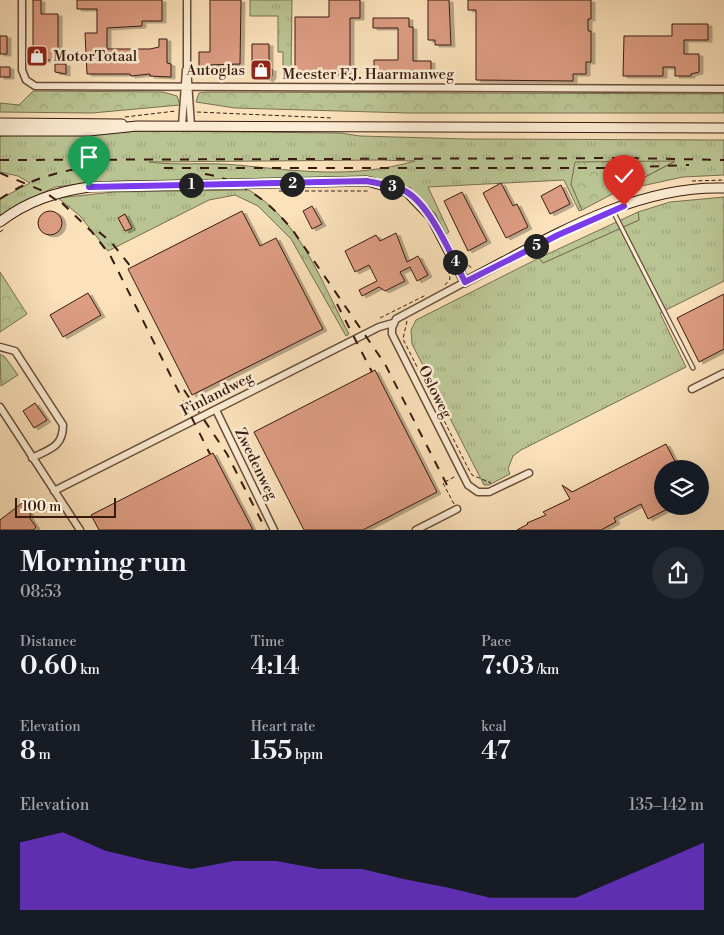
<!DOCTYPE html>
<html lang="en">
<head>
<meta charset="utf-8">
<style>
  body { margin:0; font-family:"Libre Bodoni",serif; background:#242831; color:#f1f3f6; height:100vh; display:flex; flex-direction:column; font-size:19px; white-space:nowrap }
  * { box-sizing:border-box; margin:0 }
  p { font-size:16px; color:#9ea1a6 }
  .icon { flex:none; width:28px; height:28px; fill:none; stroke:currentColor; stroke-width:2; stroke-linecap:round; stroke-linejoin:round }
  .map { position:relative; height:530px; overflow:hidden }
  .panel { display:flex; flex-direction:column; background:#171b24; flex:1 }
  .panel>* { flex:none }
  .tools { position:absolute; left:654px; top:460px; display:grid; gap:10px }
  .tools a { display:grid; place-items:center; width:55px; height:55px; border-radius:50%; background:#171b24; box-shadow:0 5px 20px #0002; font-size:25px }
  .scale { position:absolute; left:15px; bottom:12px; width:101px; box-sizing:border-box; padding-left:5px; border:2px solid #381a0f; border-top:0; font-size:14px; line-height:18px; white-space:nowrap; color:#381a0f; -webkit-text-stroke:4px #fcecd3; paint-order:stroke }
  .pin { position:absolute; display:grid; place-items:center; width:42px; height:42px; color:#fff; margin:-51px -21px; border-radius:50% 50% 50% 0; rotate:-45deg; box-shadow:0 0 5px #0007 }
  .pin .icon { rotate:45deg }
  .km { position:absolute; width:25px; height:25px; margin:-12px; border-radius:50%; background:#222; color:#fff; font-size:14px; line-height:25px; text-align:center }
  .round { display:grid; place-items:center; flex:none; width:52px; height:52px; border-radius:26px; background:#242831 }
  .overview { display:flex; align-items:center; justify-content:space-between; height:85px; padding:0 20px }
  h1 { font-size:28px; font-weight:600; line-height:38px }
  .metrics { display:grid; grid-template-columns:repeat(3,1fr); gap:8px; height:85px; padding:5px 20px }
  .metrics div { display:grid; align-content:center }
  .metrics b { font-size:25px; font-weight:600 }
  .metrics small { font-size:14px; font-weight:400 }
  .metrics p { font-size:14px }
  .chart { height:140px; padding:10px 20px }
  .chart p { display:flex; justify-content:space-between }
  .chart svg { width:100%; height:90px; margin-top:5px; fill:#7c3aed; opacity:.7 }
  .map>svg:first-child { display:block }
  .grass { fill:url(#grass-tufts); stroke:#796f51; fill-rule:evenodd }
  .forest { fill:url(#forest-crowns); stroke:#796f51 }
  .building { fill:#dd9d83; stroke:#381a0f; filter:url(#shadow) }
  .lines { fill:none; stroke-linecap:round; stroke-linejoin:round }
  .lane-casing { stroke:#694c3a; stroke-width:5.5 }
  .street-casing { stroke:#694c3a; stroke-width:9 }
  .secondary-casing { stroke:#381a0f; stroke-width:11 }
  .path { stroke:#381a0f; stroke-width:1; stroke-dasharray:4 2.5; stroke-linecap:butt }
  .lane { stroke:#fcecd3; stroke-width:3 }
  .street { stroke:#fcecd3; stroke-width:6 }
  .secondary { stroke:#fcecd3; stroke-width:9 }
  .rail { stroke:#381a0f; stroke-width:2; stroke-dasharray:9 9; stroke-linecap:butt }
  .route-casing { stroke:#fff; stroke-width:10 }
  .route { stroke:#7c3aed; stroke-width:6 }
  .labels { text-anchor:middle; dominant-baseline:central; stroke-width:5; stroke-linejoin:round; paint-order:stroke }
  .poi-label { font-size:15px; fill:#381a0f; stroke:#fcecd3; text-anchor:start }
  .street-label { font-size:15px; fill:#381a0f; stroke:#fcecd3 }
</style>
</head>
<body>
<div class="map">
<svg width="724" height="530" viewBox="0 0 724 530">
  <defs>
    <pattern id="grass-tufts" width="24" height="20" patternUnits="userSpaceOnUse" patternTransform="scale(1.25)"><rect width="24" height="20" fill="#bac493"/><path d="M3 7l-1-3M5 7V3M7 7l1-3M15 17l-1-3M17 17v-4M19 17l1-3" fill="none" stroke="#a1a87e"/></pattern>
    <pattern id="forest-crowns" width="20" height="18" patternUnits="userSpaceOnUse" patternTransform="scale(1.25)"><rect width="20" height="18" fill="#bac493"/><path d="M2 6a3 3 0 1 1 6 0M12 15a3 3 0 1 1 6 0" fill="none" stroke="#a1a87e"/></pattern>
    <filter id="shadow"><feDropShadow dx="4" dy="2" stdDeviation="0" flood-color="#0004"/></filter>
  </defs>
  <rect width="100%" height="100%" fill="#fbe2bb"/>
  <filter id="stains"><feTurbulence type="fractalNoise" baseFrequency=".004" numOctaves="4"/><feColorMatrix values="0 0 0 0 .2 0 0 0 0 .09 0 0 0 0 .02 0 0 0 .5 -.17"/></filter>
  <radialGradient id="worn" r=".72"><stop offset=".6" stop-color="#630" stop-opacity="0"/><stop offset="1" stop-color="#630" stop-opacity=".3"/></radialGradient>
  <!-- grass -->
  <path class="grass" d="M250,0H292L291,74H283V52H278V16H250Z
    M142,131L340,133L360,136L468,139L724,140V175L683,177L618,191L674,162L571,184L582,210L579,211L564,180L428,187L449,232L446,234C421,189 403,180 353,178L114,181L71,185L55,187L34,197L0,218V199L30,183L18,176L0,172V136ZM380,160L415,161C352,179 300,171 237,165C208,162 178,166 149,162Z
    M249,190C302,223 321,282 349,334L346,336L291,239L258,206L235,195L209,200L108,251L80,216L58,198L114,192Z
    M724,197V281L660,313L686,367L521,450L513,456L508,469L510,474L489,485H484L412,344L411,330L416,320L539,258L543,263L639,220L638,212L670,202Z
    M0,354L5,357L18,375L1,386Z"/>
  <!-- forest -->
  <path class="forest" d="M33,91L163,92L177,96L180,105L92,113L0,112V103L19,105Z
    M206,92L724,94V113H409L235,108L196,102L199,93Z
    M675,161L582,210L571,184L575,162Z
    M638,212L639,220L543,263L539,258Z
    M0,272L27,314L0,332Z"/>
  <!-- building -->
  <path class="building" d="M33,0H41V14H58V60H33Z
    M77,0H162V21H142V26L107,28V49H150L159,47V39H167V63L171,64V77L150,76V74L131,76L130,74H87L85,33H97V9H77Z
    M210,0H241L240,64L207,65V70H199V52H210Z
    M329,0H360V18H350V74H299L295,79V17H329Z
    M428,0H449L451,45H435V40H428Z
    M468,0H591V19H588V31H591V62H586V74H573V81L476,80V10H468Z
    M373,18H409V27H413V61H431V75L374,73V60H398V28H373Z
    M672,24H708V40H684V54H699V72L691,74V76H675V67H663V76H623L624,36H672Z
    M0,36H7V54H0Z
    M252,44H269V69H272V76L269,80L260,74H252Z
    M55,64H66V74L55,72Z
    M0,67H10V77H0Z
    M501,183L513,206L517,204L528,227L506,238L483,193Z
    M561,185L570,204L550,214L541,196Z
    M462,192L487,241L468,251L444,201Z
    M312,206L322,224L312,229L303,211Z
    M242,211L260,246L276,238L323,329L192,395L128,269Z
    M38 223a12 12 0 1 1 24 0a12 12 0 1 1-24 0Z
    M125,214L132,228L125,231L118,218Z
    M396,233L407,262L418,256L428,275L417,281L410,267L400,272L405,281L385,291L379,287L362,296L359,290L377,281L369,265L355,272L345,251L376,235L380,241Z
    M88,293L101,315L63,337L50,315Z
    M724,294V349L699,362L677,318Z
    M375,370L437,492L363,530H304L254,432Z
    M35,403L47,420L34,428L23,411Z
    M666,444L679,469H662V506H673L648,519L641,504L614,518L616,522L601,530H517L528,524L527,523L546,515L543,512L570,499L562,485L572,492Z
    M213,453L253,530H99L91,515Z
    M22,503L31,515L29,517L36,527L33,530H0V520Z"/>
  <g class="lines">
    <!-- lane casing -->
    <g class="lane-casing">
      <path id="lane" d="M613,211L693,368"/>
    </g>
    <!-- street casing -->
    <g class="street-casing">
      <path id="street" d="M22,0V70L26,80L35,86L724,89
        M187,0V66L191,126
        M182,126L186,70
        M465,282L396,319L392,328V334L468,485L478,492H489L529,473
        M0,347L15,351L63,425C63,447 50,449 32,458
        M692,389L724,373
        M0,407L80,530
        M216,410L274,530
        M54,491L379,327L393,323
        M416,530L457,509"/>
    </g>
    <!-- secondary casing -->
    <g class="secondary-casing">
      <path id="secondary" d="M0,123L122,124
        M0,131H89L137,126L724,128
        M0,222C27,201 56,192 89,187L367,181L407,192L431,217L465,282C545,241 631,185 724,188"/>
    </g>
    <!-- path -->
    <path class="path" d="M197,112L333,118
      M125,117L176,111
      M692,181L724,180
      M279,191H370
      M0,232L4,229
      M460,255L472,269
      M445,285L450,279L448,268
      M380,318L426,295
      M407,321L403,339L468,468L472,475L491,483
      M454,504L443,483L456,476"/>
    <!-- lane -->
    <use href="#lane" class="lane"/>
    <!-- street -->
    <use href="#street" class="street"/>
    <!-- secondary -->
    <use href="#secondary" class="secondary"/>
    <!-- rail -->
    <path class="rail" d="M0,160L628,158L724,160
      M164,168H613L689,165
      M0,173L43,191L68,208
      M205,174C242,180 271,203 294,232L385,364L447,485
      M0,199C30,178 65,169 101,166
      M62,203L91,231L110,255L210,454
      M99,232L112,243L131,267
      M337,304L372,372
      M184,390L227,454L266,530"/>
  </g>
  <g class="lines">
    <!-- route casing -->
    <g class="route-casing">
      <path id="route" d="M89,187L367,181C380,184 394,185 405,191C430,204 452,257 465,282L558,235L624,206"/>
    </g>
    <!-- route -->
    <use href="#route" class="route"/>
  </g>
  <!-- icons -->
  <defs>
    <g id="shop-square" transform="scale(1.125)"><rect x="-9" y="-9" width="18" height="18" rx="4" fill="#8f2418" stroke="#fcecd3"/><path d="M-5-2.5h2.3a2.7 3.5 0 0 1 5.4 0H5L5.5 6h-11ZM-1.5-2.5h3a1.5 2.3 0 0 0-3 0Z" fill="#fff"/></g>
  </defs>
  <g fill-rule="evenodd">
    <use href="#shop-square" x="37" y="56"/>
    <use href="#shop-square" x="261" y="70"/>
  </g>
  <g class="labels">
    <!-- poi labels -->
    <g class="poi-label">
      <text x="53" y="56">MotorTotaal</text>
      <text x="245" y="70" text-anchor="end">Autoglas</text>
    </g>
    <!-- street labels -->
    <g class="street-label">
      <text x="368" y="74">Meester F.J. Haarmanweg</text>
      <text transform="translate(435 392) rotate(63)">Osloweg</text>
      <text transform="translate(217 394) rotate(-27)">Finlandweg</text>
      <text transform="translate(256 464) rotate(64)">Zwedenweg</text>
    </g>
  </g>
  <rect width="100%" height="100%" filter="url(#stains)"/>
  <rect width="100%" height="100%" fill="url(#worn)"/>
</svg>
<div class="tools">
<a><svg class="icon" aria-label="layers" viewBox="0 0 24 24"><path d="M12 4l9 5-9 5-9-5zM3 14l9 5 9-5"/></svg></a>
</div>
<div class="scale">100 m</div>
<div class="pin" style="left:89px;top:187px;background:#1e9e55"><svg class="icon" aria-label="arrive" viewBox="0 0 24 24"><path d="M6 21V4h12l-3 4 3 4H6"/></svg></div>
<div class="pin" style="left:624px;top:206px;background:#d93025"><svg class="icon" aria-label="check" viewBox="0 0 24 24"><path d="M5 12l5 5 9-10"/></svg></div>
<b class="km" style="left:191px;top:185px">1</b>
<b class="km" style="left:292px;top:184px">2</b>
<b class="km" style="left:392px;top:187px">3</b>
<b class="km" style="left:455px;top:262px">4</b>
<b class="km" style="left:536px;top:246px">5</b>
</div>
<section class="panel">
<div class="overview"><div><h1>Morning run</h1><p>08:53</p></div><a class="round"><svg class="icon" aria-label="share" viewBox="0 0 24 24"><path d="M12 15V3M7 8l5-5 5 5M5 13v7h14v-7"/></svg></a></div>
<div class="metrics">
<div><p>Distance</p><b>0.60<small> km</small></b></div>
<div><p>Time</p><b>4:14</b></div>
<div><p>Pace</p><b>7:03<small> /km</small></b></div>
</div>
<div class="metrics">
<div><p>Elevation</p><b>8<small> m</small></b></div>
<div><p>Heart rate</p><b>155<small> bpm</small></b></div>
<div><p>kcal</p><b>47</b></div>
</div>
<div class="chart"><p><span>Elevation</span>135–142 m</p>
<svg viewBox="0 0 160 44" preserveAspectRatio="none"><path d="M0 44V11L10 6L20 15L30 20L40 24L50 20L60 20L70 24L80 24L90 29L100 33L110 38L120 38L130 38L140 29L150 20L160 11V44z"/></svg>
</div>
</section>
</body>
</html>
